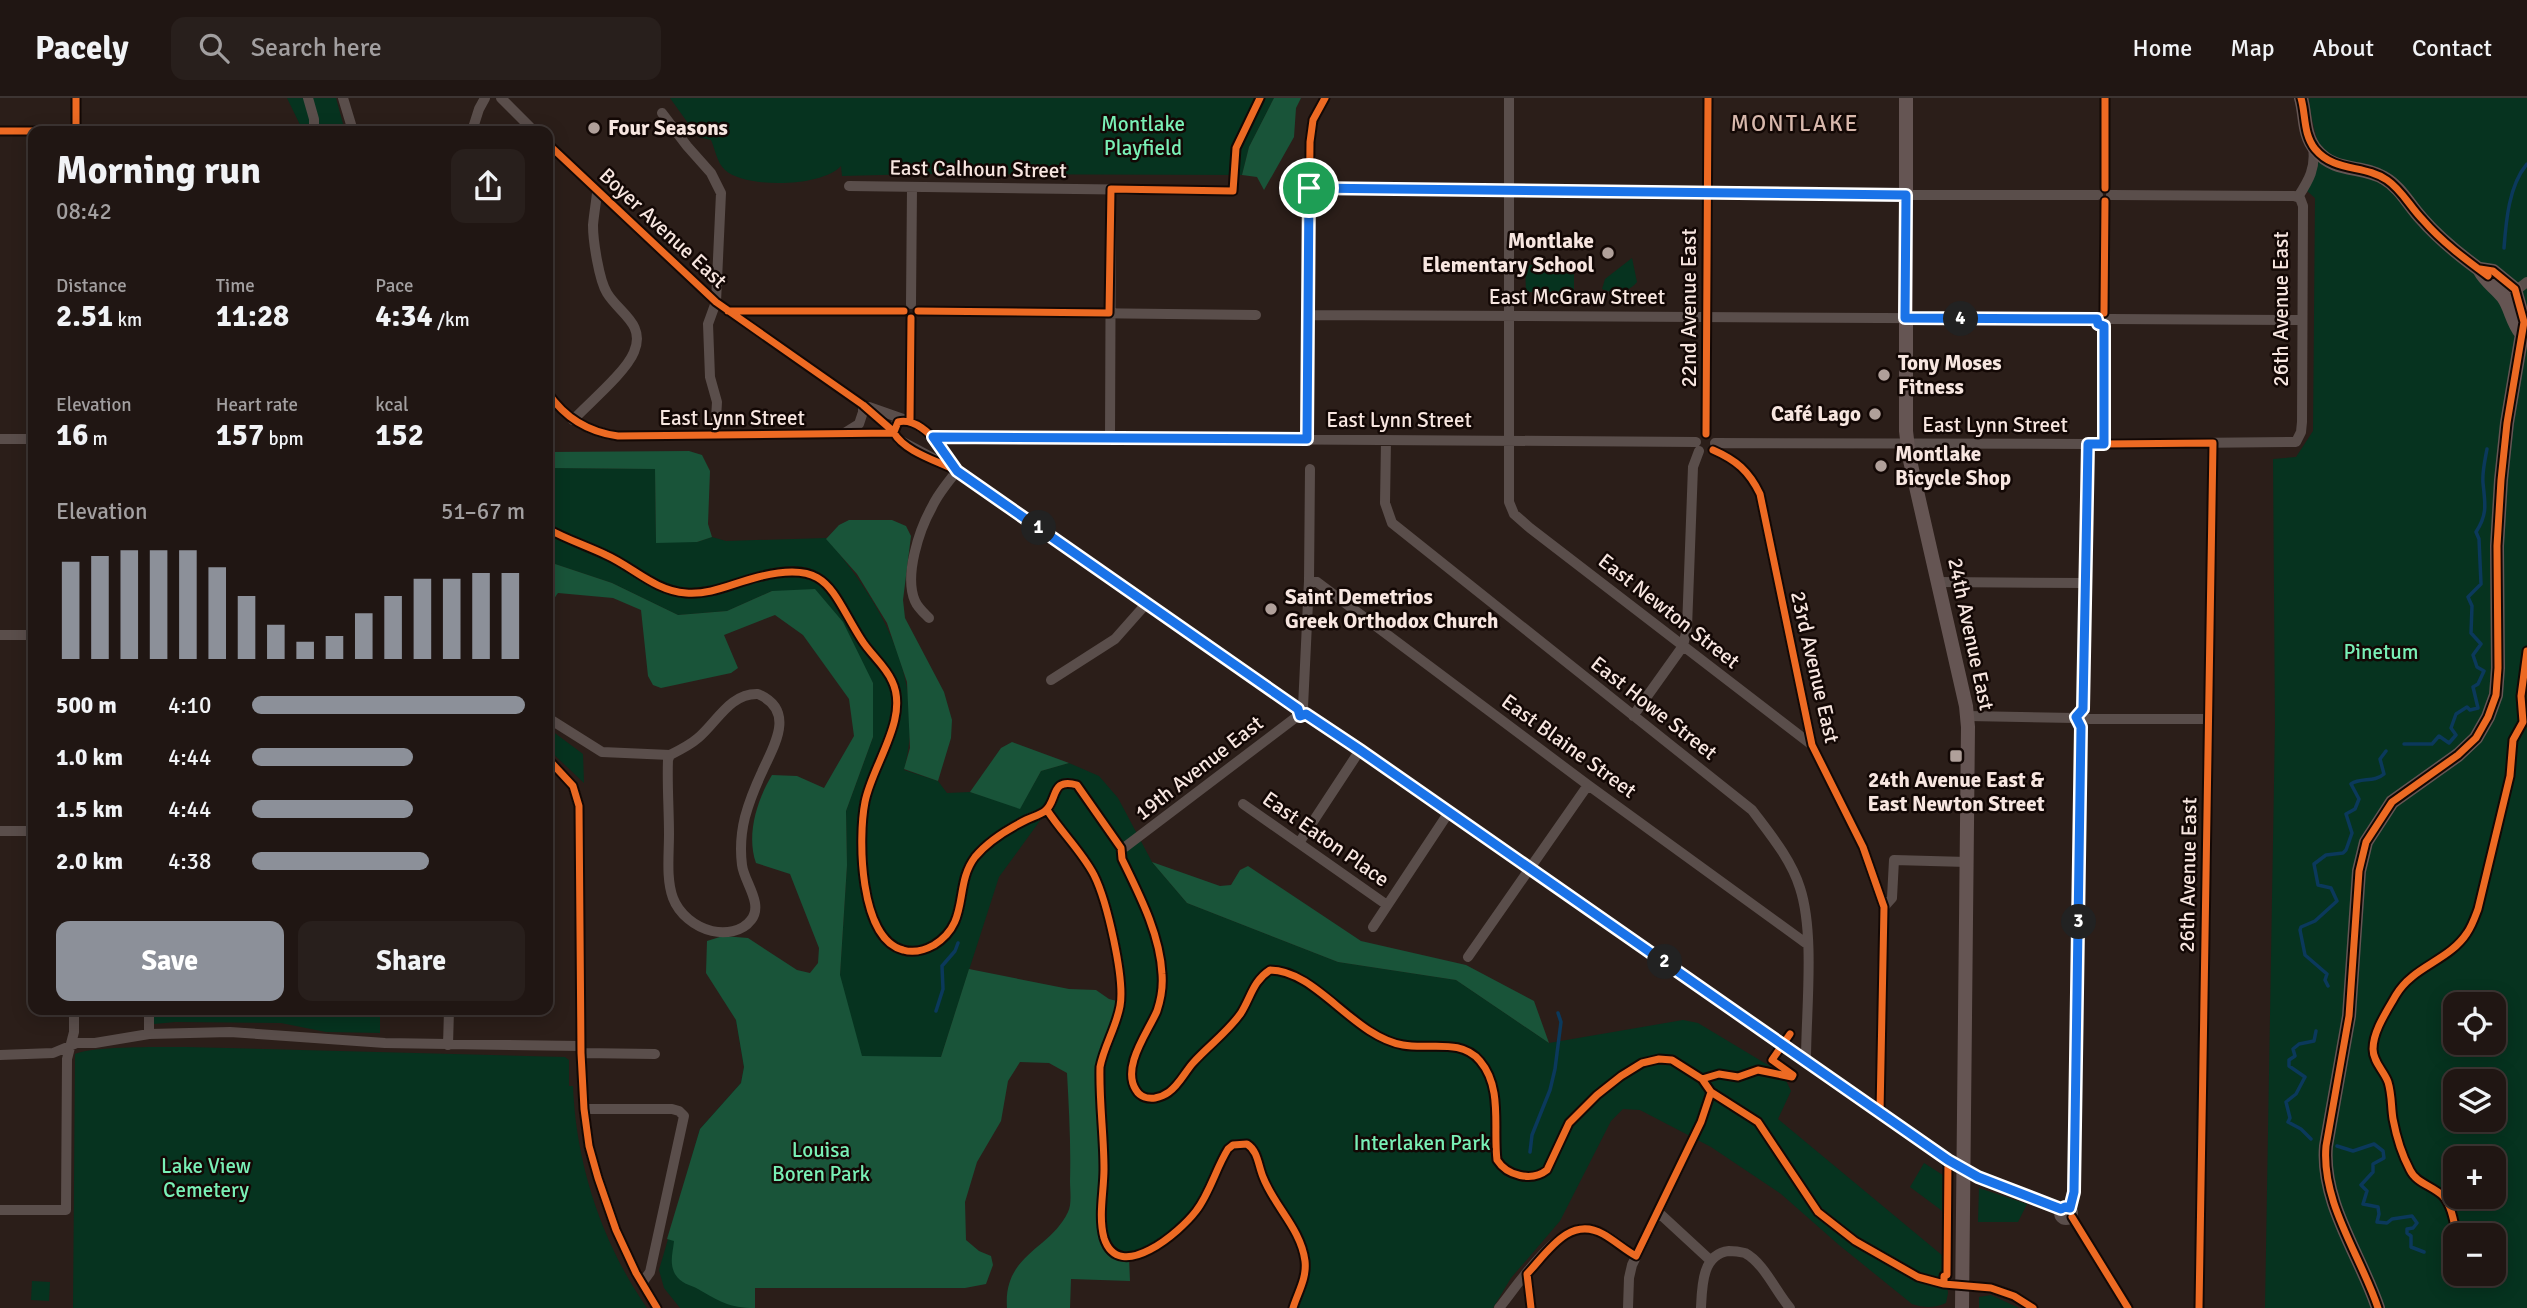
<!DOCTYPE html>
<html lang="en">
<head>
<meta charset="utf-8">
<style>
  body { margin:0; font-family:Signika,sans-serif; background:#281f1c; color:#f1f3f6; height:100vh; display:flex; flex-direction:column; font-size:26px; white-space:nowrap }
  * { box-sizing:border-box; margin:0 }
  p { font-size:23px; color:#a29fa0 }
  .icon { flex:none; width:38px; height:38px; fill:none; stroke:currentColor; stroke-width:2; stroke-linecap:round; stroke-linejoin:round }
  .map { position:relative; flex:1; overflow:hidden }
  .sheet { position:absolute; left:28px; top:28px; width:525px; height:889px; display:flex; flex-direction:column; background:#201613; border-radius:14px; box-shadow:0 4px 18px #0003,0 0 0 2px #3d3533 }
  .sheet>* { flex:none }
  .tools { position:absolute; left:2443px; top:894px; display:grid; gap:14px }
  .tools a { display:grid; place-items:center; width:63px; height:63px; border-radius:14px; background:#201613; box-shadow:0 4px 18px #0003,0 0 0 2px #3d3533; font-size:35px }
  .pin { position:absolute; display:grid; place-items:center; width:60px; height:60px; color:#fff; margin:-30px; border:4px solid #fff; border-radius:50%; box-shadow:0 2px 7px #0007 }
  .km { position:absolute; width:35px; height:35px; margin:-18px; border-radius:50%; background:#222; color:#fff; font-size:19px; line-height:35px; text-align:center }
  .round { display:grid; place-items:center; flex:none; width:74px; height:74px; border-radius:14px; background:#281f1c }
  .head { display:flex; align-items:center; justify-content:space-between; height:119px; padding:0 28px }
  h1 { font-size:38px; font-weight:800; line-height:52px }
  .metrics { display:grid; grid-template-columns:repeat(3,1fr); gap:10px; height:119px; padding:7px 28px }
  .metrics div { display:grid; align-content:center }
  .metrics b { font-size:30px; font-weight:800 }
  .metrics small { font-size:19px; font-weight:400 }
  .metrics p { font-size:19px }
  .chart { height:196px; padding:14px 28px }
  .chart p { display:flex; justify-content:space-between }
  .chart svg { width:100%; height:126px; margin-top:7px; stroke:#8c9099; stroke-width:6 }
  .button { display:flex; gap:14px; margin-top:auto; padding:14px 28px }
  .button a { flex:1; height:80px; border-radius:14px; background:#8c9099; color:#fff; font-size:28px; font-weight:800; line-height:80px; text-align:center }
  .button a+a { background:#281f1c; color:#f1f3f6 }
  ul { padding:0 28px; list-style:none; font-size:23px }
  li { display:grid; grid-template-columns:112px 84px 1fr; align-items:center; height:52px }
  li i { height:18px; border-radius:9px; background:#8c9099 }
  header { display:flex; align-items:center; gap:42px; box-sizing:border-box; height:98px; padding:0 35px; background:#201613; border-bottom:2px solid #3d3533 }
  header strong { font-size:33px }
  nav { display:flex; gap:38px; margin-inline-start:auto; font-size:24px }
  .search { width:490px; height:63px; background:#281f1c; display:flex; align-items:center; gap:18px; box-sizing:border-box; padding:0 24px; border-radius:14px; color:#a29fa0; font-size:26px }
  .map>svg:first-child { display:block }
  .green { fill:#06331f; fill-rule:evenodd }
  .forest { fill:#195439 }
  .lines { fill:none; stroke-linecap:round; stroke-linejoin:round }
  .stream { stroke:#0b395c; stroke-width:3.5 }
  .minor { stroke:#5a4e4b; stroke-width:10 }
  .major { stroke:#655553; stroke-width:14 }
  .cycleway-casing { stroke:#130805; stroke-width:11 }
  .cycleway { stroke:#ed6a23; stroke-width:7 }
  .route-casing { stroke:#fff; stroke-width:14 }
  .route { stroke:#1a73e8; stroke-width:9 }
  .poi-dot { fill:#b0a09a; stroke:#130805; stroke-width:2.5 }
  .labels { text-anchor:middle; dominant-baseline:central; stroke-width:5; stroke-linejoin:round; paint-order:stroke }
  .park-label { font-size:21px; fill:#79f0b6; stroke:#130805 }
  .poi-label { font-size:21px; font-weight:bold; fill:#f7e6e0; stroke:#130805; text-anchor:start }
  .street-label { font-size:21px; fill:#f7e6e0; stroke:#130805 }
  .neighbourhood-label { font-size:23px; letter-spacing:2px; fill:#d8b8ac; stroke:#130805 }
</style>
</head>
<body>
<header>
<strong>Pacely</strong>
<div class="search"><svg class="icon" aria-label="search" viewBox="0 0 24 24"><circle cx="10" cy="10" r="6"/><path d="M15 15l6 6"/></svg>Search here</div>
<nav><a>Home</a><a>Map</a><a>About</a><a>Contact</a></nav>
</header>
<div class="map">
<svg width="2527" height="1210" viewBox="0 0 2527 1210">
  <rect width="100%" height="100%" fill="#2b1e19"/>
  <!-- green -->
  <path class="green" d="M287,0H336L345,33H303Z
    M670,0H1274L1249,49L1242,77L920,76L842,78L841,68C822,89 746,91 725,72C717,65 715,51 711,42L698,39Z
    M2309,0H2527V1210H2265L2275,626L2273,361L2296,359L2313,333L2315,100L2307,93C2331,51 2312,42 2309,0ZM2455,906H2494V945H2455ZM2455,984H2494V1022H2455ZM2455,1060H2494V1099H2455ZM2455,1138H2494V1176H2455Z
    M1632,160L1637,184C1628,195 1614,196 1602,191L1605,181Z
    M1574,166V194H1526L1525,167Z
    M548,370L655,371L656,444H697L712,439L726,443L826,440C882,505 927,583 904,672L938,683L947,695L970,694L1020,710L1041,673L1069,665L1099,678L1118,700L1152,764L1187,805L1338,864L1456,882L1549,945L1683,922L1698,925L1783,976L1791,993L1778,1021L1943,1158L1948,1195L1946,1205C1935,1210 1924,1210 1912,1206L1839,1147L1781,1096L1711,1049L1640,1012L1623,1011L1611,1023L1560,1123L1511,1180L1493,1210H1293L1305,1162L1252,1049L1233,1047L1188,1121L1129,1160L1105,1142L1100,969L1121,904L1101,797L1047,713L999,779L941,959L754,1190L755,1210H680L664,1190L659,1172L700,1031L741,985L744,969L736,922L840,877L847,767L846,713L873,639V585L772,493L727,513L678,517L612,485L552,465L548,461Z
    M548,630L583,656L584,685L548,651Z
    M154,912H380V935L326,934L281,925L175,924L154,926Z
    M186,949L565,959L569,962V988H573C576,1067 602,1145 647,1210H73L75,956C91,948 164,949 186,949Z
    M1924,1065L1946,1079L1945,1115L1910,1089Z
    M1979,1090L2027,1106L2018,1124H1978Z
    M32,1183L50,1184L49,1203L31,1202Z
    M1991,1197L2019,1210H1979V1199Z"/>
  <!-- forest -->
  <path class="forest" d="M1274,0H1301L1296,10L1294,39L1264,92L1257,79L1242,77L1249,49Z
    M689,353L702,357L710,373L708,426L712,439L697,444L656,445L655,371L548,370V354Z
    M849,422H892L906,428L911,438L903,502L905,520L944,594L952,622L951,640L938,683L904,671L910,650L907,584L887,525L857,476L826,441L839,427Z
    M548,461L552,465L612,485L678,517L727,513L772,493L815,491L843,524L873,585V639L846,713L847,767L840,877L862,958L941,959L969,871L1069,891L1096,892L1109,901L1121,904L1103,954L1105,1142L1129,1160L1130,1183L1071,1181L1070,1210H1007C1003,1156 1050,1152 1068,1114C1072,1106 1070,1092 1070,1083C1071,1047 1069,1011 1067,975L1049,965L1020,964L1008,983L1001,1023L977,1064L965,1104L966,1142L979,1153L991,1158L993,1167L986,1186L965,1190H755V1210C729,1210 719,1203 698,1191C689,1186 681,1186 675,1176C669,1165 673,1154 674,1143L667,1141L700,1031L741,985L744,969L736,922L706,875L707,843L723,838L748,840L797,872L810,875L818,865L819,850L790,776L756,765C746,737 757,702 772,677L797,678L824,690L854,638L849,601L803,537L775,517L724,537L738,570L731,575L661,590L653,587L648,578L641,512L613,500L558,495C545,510 557,534 548,550Z
    M1012,644L1069,665L1041,673L1020,711L970,694L1001,650Z
    M1152,764L1220,788L1231,787L1240,772L1248,768L1361,843L1466,867L1534,903L1549,945L1456,882L1338,864L1187,805Z"/>
  <g class="lines">
    <!-- stream -->
    <path class="stream" d="M2504,150C2506,123 2509,87 2527,66
      M2404,646H2432L2439,638L2449,645L2456,637L2451,630L2456,616L2467,609L2470,612L2478,610L2473,589L2478,586L2484,573L2477,569L2473,557L2481,546L2471,535L2472,508L2468,499L2481,486L2479,441L2476,434C2488,416 2485,405 2483,385C2482,374 2485,362 2487,351
      M2328,888L2325,882L2327,876L2305,857L2300,832L2301,829L2315,823L2337,803L2331,790L2318,787L2314,766L2326,757L2343,755L2346,752L2352,735L2346,716L2355,711L2359,701L2351,686C2361,679 2374,685 2384,676L2380,661L2386,653
      M936,913L943,891L942,868L955,853L958,845
      M2311,1041L2301,1031L2288,1024L2290,1020L2286,1004L2296,996L2305,979L2289,968V962L2295,958L2293,951L2299,946L2314,943L2316,933
      M2337,1048L2353,1053L2374,1046L2383,1053L2384,1060L2373,1066V1074L2361,1087L2367,1093L2363,1106L2378,1109L2379,1116L2377,1124L2387,1125L2392,1121L2412,1118L2417,1125L2413,1130L2407,1131V1135L2411,1138V1149L2424,1154
      M1530,1054L1532,1037L1550,992L1555,971L1561,924L1558,915"/>
    <!-- minor -->
    <path class="minor" d="M76,0V33
      M308,0L314,21V33
      M343,0L353,33
      M501,0L534,33
      M1509,0V404L1514,416L1530,430L1812,647
      M662,15L687,48L711,75L721,95L716,204L708,226L710,279L717,304L715,337
      M0,33H76
      M472,33L479,11L485,0
      M548,46L716,204L863,307L894,334
      M849,88L1233,93
      M2105,90V0
      M1309,91L1906,97H2098
      M2298,99C2309,82 2316,70 2313,49
      M2510,197L2527,184
      M911,206L912,90
      M728,213H904
      M918,213L1256,217
      M2104,215L2105,103
      M1308,217L2097,221
      M2110,221L2302,222
      M2104,228V346
      M548,295C565,320 588,334 618,338L894,335
      M869,309L906,322
      M573,322C589,305 626,274 634,254C646,226 619,215 607,195C599,182 593,143 593,127C594,116 596,105 597,95
      M910,323L911,220
      M843,336L859,326L863,314V307
      M1706,336L1708,0
      M933,339L1696,344
      M1110,339L1111,91
      M0,341H33
      M1307,341L1310,44L1313,22L1325,0
      M1386,342L1385,405L1392,425L1752,712C1770,736 1791,761 1800,790C1815,836 1806,913 1806,962
      M1715,345L2088,346L2296,344L2301,334L2302,324L2303,108L2300,100L2294,98L2111,97
      M1713,352C1736,362 1749,373 1760,396L1812,647L1863,749L1884,809L1880,1014
      M957,373C942,352 929,326 902,322L895,327L894,335L899,342L957,373L1298,611
      M548,431C566,441 587,448 606,457C633,469 655,493 686,495C712,497 733,485 758,479C829,461 830,492 861,541C870,556 885,567 892,583C910,620 872,667 865,704C858,739 859,841 903,852C913,855 925,852 934,847C971,824 953,788 975,759C988,743 1008,731 1026,722C1032,719 1040,717 1045,713C1058,703 1050,679 1077,687L1121,750L1125,749L1299,617
      M1309,483L1317,484L1588,687L1807,846
      M1938,484L2085,485
      M929,520C924,515 918,510 915,503C904,478 919,432 932,409C938,396 948,384 957,373
      M0,537H33
      M1051,582L1115,541L1146,506
      M758,596C797,613 773,649 762,674C755,689 749,704 745,719C741,735 740,751 742,767C744,784 764,806 751,822C742,834 725,836 712,833C695,829 679,816 673,800C666,781 669,757 669,736C669,712 667,686 668,662L670,657C680,652 690,647 698,640C717,624 730,595 758,596Z
      M1303,609L1309,483L1310,371
      M2082,614L2088,346
      M1306,616L1519,762L1948,1062L1978,1079L2061,1111
      M1633,618L1683,548L1687,530L1693,369L1699,353
      M1968,618L2075,620
      M548,620L602,654L670,657
      M2089,621H2208
      M548,661L573,688L579,708L581,955L584,1011L589,1048L598,1080L616,1132L636,1175L657,1210
      M1243,706L1387,807
      M1047,712C1062,735 1082,754 1094,777C1107,803 1125,881 1120,908C1116,930 1104,948 1100,969C1099,1003 1104,1037 1104,1071C1104,1093 1098,1118 1104,1140C1119,1187 1181,1133 1196,1113C1210,1095 1216,1070 1228,1051L1233,1047L1247,1046C1258,1053 1258,1067 1263,1079C1274,1108 1301,1131 1305,1163C1307,1180 1298,1194 1293,1210
      M0,733H33
      M1299,745L1360,652
      M1884,809L1892,800L1894,762L1967,764
      M1373,829L1449,714
      M1468,859L1588,687
      M149,936V912
      M448,947L449,912
      M581,955L655,956
      M0,957L53,955L77,945H95L149,936L230,934L385,945L581,948
      M584,1011H672L679,1013L684,1018L650,1174L642,1185
      M2059 1115a7 7 0 1 1 14 0a7 7 0 1 1-14 0Z
      M2070,1109L2074,1094L2081,627
      M0,1112H66L67,961L74,934V912
      M1658,1114L1710,1162
      M2072,1119L2128,1210
      M1527,1176L1531,1210
      M1499,1210C1517,1188 1558,1125 1589,1131C1606,1134 1622,1149 1636,1158
      M1628,1210L1629,1180L1632,1167L1701,1024L1711,994L1758,1024L1818,1114L1855,1143L1918,1179L1944,1186L1991,1190L2014,1198L2033,1210
      M1701,1210C1702,1188 1702,1156 1729,1153C1733,1153 1741,1154 1745,1155C1764,1165 1776,1194 1790,1210
      M2199,1210L2213,345"/>
    <!-- major -->
    <path class="major" d="M1906,0V333L1909,358L1966,608L1968,629L1962,1210
      M2301,0C2306,17 2303,37 2316,52C2336,76 2361,66 2384,80C2400,89 2409,107 2421,120C2440,142 2463,160 2487,177
      M2480,173C2486,184 2495,189 2503,199C2511,210 2512,224 2521,235
      M2378,1210C2361,1158 2321,1105 2326,1048L2349,918L2359,773L2366,744L2392,704L2458,657L2476,640L2488,619L2496,597L2498,570L2497,448L2501,382L2507,325L2524,224L2515,191L2493,173L2480,171"/>
    <!-- cycleway casing -->
    <g class="cycleway-casing">
      <path id="cycleway" d="M2301,0C2306,17 2303,36 2315,51C2335,75 2364,66 2387,82C2402,92 2410,109 2423,122C2442,144 2465,161 2488,178
        M0,33H76V0
        M548,46L716,204L863,307L894,334L898,324C914,320 930,335 939,347
        M2105,90V0
        M728,213H904
        M918,213L1109,215L1111,91L1233,93L1236,50L1260,0
        M2104,215L2105,103
        M2104,228V346L2213,345L2199,1210
        M548,295C565,320 588,334 618,338L894,335C905,354 938,363 957,373L1298,611
        M910,323L911,220
        M1706,336L1708,0
        M933,339L1307,341L1310,44L1313,22L1325,0
        M1713,352C1736,362 1749,373 1760,396L1812,647L1863,749L1884,809L1880,1014
        M548,431C566,441 587,448 606,457C633,469 655,493 686,495C712,497 733,485 758,479C829,461 830,492 861,541C870,556 885,567 892,583C910,620 872,667 865,704C858,739 859,841 903,852C913,855 925,852 934,847C971,824 953,788 975,759C988,743 1008,731 1026,722C1032,719 1040,717 1045,713C1058,703 1050,679 1077,687L1121,750L1122,761C1139,796 1160,836 1162,876C1163,888 1161,901 1157,913C1148,934 1121,969 1136,992C1140,999 1148,1001 1155,1000C1160,999 1165,997 1169,994C1179,987 1185,974 1193,965C1208,948 1228,934 1241,915C1251,899 1253,883 1270,872C1316,872 1354,939 1403,947C1429,952 1461,940 1480,963C1503,990 1493,1030 1497,1062C1507,1078 1532,1084 1547,1072L1569,1025L1597,997L1621,978L1642,965L1659,961L1672,962L1702,981L1711,994L1758,1024L1818,1114L1855,1143L1918,1179L1944,1186L1991,1190L2014,1198L2033,1210
        M1306,616L1519,762L1948,1062L1978,1079L2061,1111
        M548,661L573,688L579,708L581,955L584,1011L589,1048L598,1080L616,1132L636,1175L657,1210
        M1047,712C1062,735 1082,754 1094,777C1107,803 1125,881 1120,908C1116,930 1104,948 1100,969C1099,1003 1104,1037 1104,1071C1104,1093 1098,1118 1104,1140C1119,1187 1181,1133 1196,1113C1210,1095 1216,1070 1228,1051L1233,1047L1247,1046C1258,1053 1258,1067 1263,1079C1274,1108 1301,1131 1305,1163C1307,1180 1298,1194 1293,1210
        M1702,981L1719,976L1738,979L1758,972L1792,979L1793,977L1772,962L1790,936
        M2072,1119L2128,1210
        M2457,1138C2454,1125 2452,1108 2443,1098C2433,1088 2416,1085 2410,1072C2402,1057 2396,1037 2393,1021C2391,1009 2392,997 2388,984C2384,973 2373,964 2373,951C2373,933 2387,913 2396,897C2413,868 2449,863 2467,835C2472,828 2475,819 2478,811L2510,678L2513,642L2523,624L2521,598L2527,553
        M1944,1186V1178L1947,1177L1948,1062
        M1531,1210L1527,1176C1547,1155 1569,1117 1603,1136C1614,1142 1625,1152 1636,1158L1701,1024L1711,994
        M2378,1210C2361,1158 2321,1105 2326,1048L2349,918L2359,773L2366,744L2392,704L2458,657L2476,640L2488,619L2496,597L2498,570L2497,448L2501,382L2507,325L2524,224L2515,191L2493,173L2480,171"/>
    </g>
    <!-- cycleway -->
    <use href="#cycleway" class="cycleway"/>
  </g>
  <g class="lines">
    <!-- route casing -->
    <g class="route-casing">
      <path id="route" d="M1309,90L1906,97L1905,220L2097,221L2098,226L2104,228V346H2088L2083,611L2076,619L2081,629L2074,1094L2070,1110L2065,1109L2061,1111L1978,1079L1948,1062L1360,652L1306,616L1300,618L1298,611L957,373L933,339L1307,341Z"/>
    </g>
    <!-- route -->
    <use href="#route" class="route"/>
  </g>
  <!-- markers -->
  <g class="poi-dot">
    <circle cx="594" cy="30" r="7"/>
    <circle cx="1608" cy="155" r="7"/>
    <circle cx="1884" cy="277" r="7"/>
    <circle cx="1875" cy="316" r="7"/>
    <circle cx="1881" cy="368" r="7"/>
    <circle cx="1271" cy="511" r="7"/>
    <rect x="1949" y="651" width="14" height="14" rx="3.5"/>
  </g>
  <g class="labels">
    <!-- park labels -->
    <g class="park-label">
      <text x="1143" y="26">Montlake<tspan x="1143" dy="24">Playfield</tspan></text>
      <text x="2381" y="554">Pinetum</text>
      <text x="1422" y="1045">Interlaken Park</text>
      <text x="821" y="1052">Louisa<tspan x="821" dy="24">Boren Park</tspan></text>
      <text x="206" y="1068">Lake View<tspan x="206" dy="24">Cemetery</tspan></text>
    </g>
    <!-- poi labels -->
    <g class="poi-label">
      <text x="608" y="30">Four Seasons</text>
      <text x="1594" y="143" text-anchor="end">Montlake<tspan x="1594" dy="24">Elementary School</tspan></text>
      <text x="1898" y="265">Tony Moses<tspan x="1898" dy="24">Fitness</tspan></text>
      <text x="1861" y="316" text-anchor="end">Café Lago</text>
      <text x="1895" y="356">Montlake<tspan x="1895" dy="24">Bicycle Shop</tspan></text>
      <text x="1285" y="499">Saint Demetrios<tspan x="1285" dy="24">Greek Orthodox Church</tspan></text>
      <text x="1956" y="682" text-anchor="middle">24th Avenue East &amp;<tspan x="1956" dy="24">East Newton Street</tspan></text>
    </g>
    <!-- street labels -->
    <g class="street-label">
      <text transform="translate(978 71) rotate(1)">East Calhoun Street</text>
      <text transform="translate(663 130) rotate(43)">Boyer Avenue East</text>
      <text x="1577" y="199">East McGraw Street</text>
      <text transform="translate(1689 210) rotate(-90)">22nd Avenue East</text>
      <text transform="translate(2281 211) rotate(-90)">26th Avenue East</text>
      <text x="732" y="320">East Lynn Street</text>
      <text x="1399" y="322">East Lynn Street</text>
      <text x="1995" y="327">East Lynn Street</text>
      <text transform="translate(1669 513) rotate(38)">East Newton Street</text>
      <text transform="translate(1971 536) rotate(78)">24th Avenue East</text>
      <text transform="translate(1815 569) rotate(77)">23rd Avenue East</text>
      <text transform="translate(1654 610) rotate(38)">East Howe Street</text>
      <text transform="translate(1569 648) rotate(36)">East Blaine Street</text>
      <text transform="translate(1199 670) rotate(-38)">19th Avenue East</text>
      <text transform="translate(1326 741) rotate(35)">East Eaton Place</text>
      <text transform="translate(2188 777) rotate(-89)">26th Avenue East</text>
    </g>
    <!-- neighbourhood labels -->
    <g class="neighbourhood-label">
      <text x="1795" y="25">MONTLAKE</text>
    </g>
  </g>
</svg>
<div class="tools">
<a><svg class="icon" aria-label="locate" viewBox="0 0 24 24"><circle cx="12" cy="12" r="6"/><path d="M12 2v4M12 18v4M2 12h4M18 12h4"/></svg></a>
<a><svg class="icon" aria-label="layers" viewBox="0 0 24 24"><path d="M12 4l9 5-9 5-9-5zM3 14l9 5 9-5"/></svg></a>
<a>+</a>
<a>−</a>
</div>
<div class="pin" style="left:1309px;top:90px;background:#1e9e55"><svg class="icon" aria-label="arrive" viewBox="0 0 24 24"><path d="M6 21V4h12l-3 4 3 4H6"/></svg></div>
<b class="km" style="left:1039px;top:430px">1</b>
<b class="km" style="left:1665px;top:864px">2</b>
<b class="km" style="left:2079px;top:824px">3</b>
<b class="km" style="left:1961px;top:221px">4</b>
<section class="sheet">
<div class="head"><div><h1>Morning run</h1><p>08:42</p></div><a class="round"><svg class="icon" aria-label="share" viewBox="0 0 24 24"><path d="M12 15V3M7 8l5-5 5 5M5 13v7h14v-7"/></svg></a></div>
<div class="metrics">
<div><p>Distance</p><b>2.51<small> km</small></b></div>
<div><p>Time</p><b>11:28</b></div>
<div><p>Pace</p><b>4:34<small> /km</small></b></div>
</div>
<div class="metrics">
<div><p>Elevation</p><b>16<small> m</small></b></div>
<div><p>Heart rate</p><b>157<small> bpm</small></b></div>
<div><p>kcal</p><b>152</b></div>
</div>
<div class="chart"><p><span>Elevation</span>51–67 m</p>
<svg viewBox="0 0 160 44" preserveAspectRatio="none"><path d="M5 44V10M15 44V8M25 44V6M35 44V6M45 44V6M55 44V12M65 44V22M75 44V32M85 44V38M95 44V36M105 44V28M115 44V22M125 44V16M135 44V16M145 44V14M155 44V14"/></svg>
</div>
<ul>
<li><b>500 m</b>4:10<i style="width:100%"></i></li>
<li><b>1.0 km</b>4:44<i style="width:59%"></i></li>
<li><b>1.5 km</b>4:44<i style="width:59%"></i></li>
<li><b>2.0 km</b>4:38<i style="width:65%"></i></li>
</ul>
<div class="button"><a>Save</a><a>Share</a></div>
</section>
</div>
</body>
</html>
